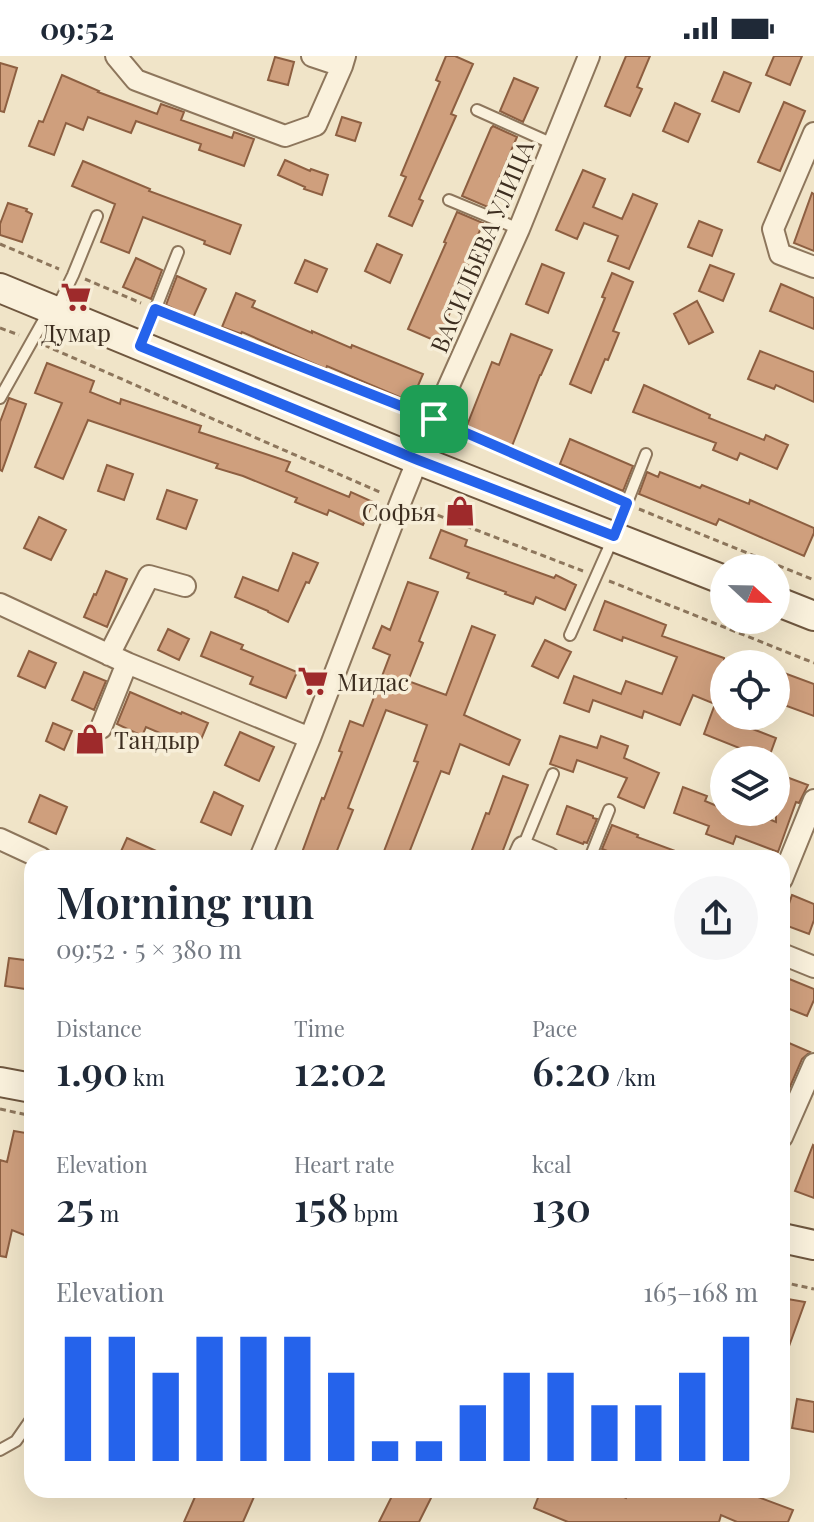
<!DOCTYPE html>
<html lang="en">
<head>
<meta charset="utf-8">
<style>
  body { margin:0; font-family:"Playfair Display",serif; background:#f6f6f7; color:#1f2937; height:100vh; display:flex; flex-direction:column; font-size:30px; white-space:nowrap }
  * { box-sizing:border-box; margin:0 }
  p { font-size:26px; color:#747a83 }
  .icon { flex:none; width:44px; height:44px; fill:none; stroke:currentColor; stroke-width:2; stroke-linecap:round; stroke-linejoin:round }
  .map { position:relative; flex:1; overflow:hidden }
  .sheet { position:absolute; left:24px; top:794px; width:766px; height:648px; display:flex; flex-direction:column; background:#fff; border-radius:24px; box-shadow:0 8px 32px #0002 }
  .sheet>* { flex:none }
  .needle { width:52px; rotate:112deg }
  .fabs { position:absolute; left:710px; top:498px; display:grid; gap:16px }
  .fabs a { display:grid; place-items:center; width:80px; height:80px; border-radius:50%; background:#fff; box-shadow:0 8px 32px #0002; font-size:40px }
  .pin { position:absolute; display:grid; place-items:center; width:68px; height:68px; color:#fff; margin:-34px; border-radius:16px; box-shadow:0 4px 12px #0006 }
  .round { display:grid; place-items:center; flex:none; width:84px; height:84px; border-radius:42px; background:#f6f6f7 }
  .head { display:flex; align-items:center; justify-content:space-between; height:136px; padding:0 32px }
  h1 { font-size:44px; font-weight:600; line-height:60px }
  .figures { display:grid; grid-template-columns:repeat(3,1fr); gap:12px; height:136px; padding:8px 32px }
  .figures div { display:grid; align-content:center }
  .figures b { font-size:40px; font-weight:600 }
  .figures small { font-size:22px; font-weight:400 }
  .figures p { font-size:22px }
  .chart { height:224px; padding:16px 32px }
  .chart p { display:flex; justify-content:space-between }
  .chart svg { width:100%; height:144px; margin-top:8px; stroke:#2563eb; stroke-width:6 }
  .status { display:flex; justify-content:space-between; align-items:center; height:56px; padding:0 40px; background:#fff; direction:ltr }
  .status svg { height:22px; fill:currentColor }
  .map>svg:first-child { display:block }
  .building { fill:#cf9f7d; stroke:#8d5f41; stroke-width:2 }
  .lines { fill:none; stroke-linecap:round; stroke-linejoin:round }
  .lane-casing { stroke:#8d765c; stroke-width:14 }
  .street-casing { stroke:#8d765c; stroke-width:24 }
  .secondary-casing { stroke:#6f573f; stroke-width:32 }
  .path { stroke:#8d765c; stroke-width:3; stroke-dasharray:6 4; stroke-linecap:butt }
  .lane { stroke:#faf1dc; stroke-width:10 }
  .street { stroke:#faf1dc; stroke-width:20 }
  .secondary { stroke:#faf1dc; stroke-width:28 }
  .route-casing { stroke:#fff; stroke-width:16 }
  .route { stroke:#2563eb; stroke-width:10 }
  .labels { text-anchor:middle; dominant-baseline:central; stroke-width:7; stroke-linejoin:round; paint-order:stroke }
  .street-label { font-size:24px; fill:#3d2e20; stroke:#f7eed8 }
  .poi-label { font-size:24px; fill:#3d2e20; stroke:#f7eed8; text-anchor:start }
</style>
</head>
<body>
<div class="status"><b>09:52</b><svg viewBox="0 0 49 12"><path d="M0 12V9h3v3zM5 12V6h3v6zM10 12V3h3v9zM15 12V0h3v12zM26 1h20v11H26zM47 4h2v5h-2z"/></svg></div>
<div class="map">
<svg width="814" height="1466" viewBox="0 0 814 1466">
  <rect width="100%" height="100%" fill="#f0e4c8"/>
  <!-- building -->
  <path class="building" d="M446,0H455L473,8L451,58L456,60L419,143L423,145L412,170L389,160L406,121L401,119L440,26L436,24Z
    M626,0H650L637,31L642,33L630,60L605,50Z
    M774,0H802L790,29L766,19Z
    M275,1L294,6L288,29L268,24Z
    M0,7L17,12L4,56L0,55Z
    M724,16L751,27L739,56L712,45Z
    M62,19L99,35L98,36L157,58L161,48L184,56L181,64L232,82L234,76L254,83L244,110L199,94L201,88L136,65L131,77L88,61L83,74L66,67L54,99L29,90L39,65L43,66Z
    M514,22L538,32L523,66L500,55Z
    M784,46L805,55L780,115L758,106Z
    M675,47L700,58L688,86L663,75Z
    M342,61L361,67L355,85L336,79Z
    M493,70L517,81L500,121L503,122L490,152L462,140L491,72Z
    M285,104L310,115L311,113L328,119L322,139L304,133L305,131L278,119Z
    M83,105L150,133L149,135L241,169L230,198L204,188L205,185L143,161L129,197L101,186L115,148L72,130Z
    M583,114L605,123L593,151L622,163L633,138L657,148L629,213L608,205L618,180L584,167L577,183L556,174Z
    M812,137L814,138V195L794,187Z
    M8,147L27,153L26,155L32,158L22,186L0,179V168Z
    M457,156L483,167L466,208L468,209L449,253L451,254L438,286L408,273L446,187L444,186Z
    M699,165L722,174L712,200L688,191Z
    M377,188L402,199L390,227L365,215Z
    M136,202L162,214L151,243L123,231Z
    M305,204L327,213L317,236L295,227Z
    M542,208L564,217L548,257L526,248Z
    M710,209L734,218L723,245L699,235Z
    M612,217L633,226L613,275L619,277L608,304L605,303L591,337L570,328L605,242L602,241Z
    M177,220L206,233L193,262L166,249Z
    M781,228L814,242V273L770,255Z
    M236,237L255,245L252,251L312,277V275L351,292L352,289L423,318L411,346L327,310L326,313L242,276L241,278L222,271Z
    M697,245L713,276L689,288L674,258Z
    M511,278L552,294L541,319H540L512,390L466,372L492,306L499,309Z
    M760,295L814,316V346L776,329L774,333L748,323Z
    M47,307L94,325L90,336L120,348L121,343L201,370L199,376L290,406L286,415L349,441L351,436L373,446L363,469L329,454L327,459L295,446L297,442L243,420L216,412L218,408L88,364L63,423L35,411L62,347L35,337Z
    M644,329L710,359L709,362L764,384L766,379L788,389L777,413L740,397L737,404L713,394L716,387L633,356Z
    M9,342L26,348L2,415L0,414V366Z
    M570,383L633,410L623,435L560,408Z
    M107,409L133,418L124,444L98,435Z
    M647,416L658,421L660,416L700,432L702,429L749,448L750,444L814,472V477L804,500L719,463L716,469L639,438Z
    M167,434L197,444L186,473L157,463Z
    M39,461L66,474L51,504L24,492Z
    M441,474L467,484L465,490L554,522L556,519L576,529L565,554L536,541L533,548L505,538L506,536L467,522L469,517L430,502Z
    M293,497L318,507L309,527L306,526L288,566L268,556V555L235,541L243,521L278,535Z
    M106,515L127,523L107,571L84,561L94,538L96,539Z
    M408,526L438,536L419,585L423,587L408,625L446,639L472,570L495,579L464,659L520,684L509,709L460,688L449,718L441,715L407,802H394L383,798L418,706L414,705L427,669L386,654L348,752L353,754L334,802H300L322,742L324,743L342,696L339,695L350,665L363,670L390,599L373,592L382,570L390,574Z
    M605,545L666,569L662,580L724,602V662L776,682L768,704H747L739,701L742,693L704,678L715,648L693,639L680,669L644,655L642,662L593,644L589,656L564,647L574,620L621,638L626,625L662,638L677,601L623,581L622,585L594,574Z
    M168,573L189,583L179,604L158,594Z
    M211,576L243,589L241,593L297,616L286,642L250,628L253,621L201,600Z
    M545,584L571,596L558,622L532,610Z
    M29,595L56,607L45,632L18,620Z
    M776,614L814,628V660L776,646Z
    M84,616L106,625L94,654L72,644Z
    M130,636L181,658L182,656L208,667L197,693L146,671L142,680L117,668Z
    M53,667L72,675L64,694L46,685Z
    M240,676L274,691L259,725L225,709Z
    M560,680L597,692L601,680L628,690L624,702L659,717L644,752L618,741L627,722L577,704L573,716L550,708Z
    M781,719L808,729L799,747L796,746L778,796L736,780L733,788L706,778L709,770L674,757L683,731L707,740L705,745L724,753V756H733L762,766L764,761L776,766V734Z
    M503,720L528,729L500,802H469L486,757L489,758Z
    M214,736L243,750L231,779L201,766Z
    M40,739L67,751L56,778L29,766Z
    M567,750L593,760V762L597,763L587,787L584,786L583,788L557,778Z
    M612,769L638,779L637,781L689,800L688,802H626L602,793Z
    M127,782L172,802H118Z
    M792,839L814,848V864L809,878L782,868Z
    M9,902L32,905V934L5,930Z
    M782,920L814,933V944L807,960L782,950Z
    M782,984L810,996L802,1003L782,1049Z
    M14,1075L32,1078V1094L28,1109L32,1110V1182L12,1174L6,1201L0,1200V1104L7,1106Z
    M813,1089L814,1090V1142L795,1135Z
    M782,1242L805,1246L784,1304H782Z
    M797,1343L814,1346V1376L792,1372Z
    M198,1434H257L243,1466H184Z
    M395,1434H435L419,1466H379Z
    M541,1434H607L626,1442L629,1434H739L793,1454L788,1466H737L721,1459L719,1466H568L534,1452Z"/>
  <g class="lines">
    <!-- lane casing -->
    <g class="lane-casing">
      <path id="lane" d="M477,54L553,88
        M449,144L519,173
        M56,254L73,219L97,160
        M142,287L178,196
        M0,342L50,253
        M570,579L614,480L646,398
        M523,791L553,718
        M590,802L609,754
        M0,1394L16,1385L32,1362"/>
    </g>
    <!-- street casing -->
    <g class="street-casing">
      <path id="street" d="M116,0L136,24L285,80L316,69L342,10
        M312,0L342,10L345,0
        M814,77L773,173L780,198L814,211
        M0,548L127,607L101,672
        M109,599L149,520L185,530
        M127,607L310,682
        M0,783L41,802
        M260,802L310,682L401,445L434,363L519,173L589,0
        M518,802L523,791L549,802
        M782,823L814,744
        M782,898L814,911
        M782,1081L814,1008"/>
    </g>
    <!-- secondary casing -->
    <g class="secondary-casing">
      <path id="secondary" d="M0,232L418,404L724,524
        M776,545L814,560
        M0,1026L32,1032
        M782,1182L814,1189"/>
    </g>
    <!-- path -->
    <path class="path" d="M0,188L59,213
      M85,223L141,247
      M170,259L416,356
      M0,272L19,279
      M44,289L382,437
      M452,371L614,442
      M419,452L583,515
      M639,453L814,524
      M609,525L814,607
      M0,1053L32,1060
      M782,1226L814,1233"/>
    <!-- lane -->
    <use href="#lane" class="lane"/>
    <!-- street -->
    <use href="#street" class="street"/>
    <!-- secondary -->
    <use href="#secondary" class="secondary"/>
  </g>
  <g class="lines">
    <!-- route casing -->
    <g class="route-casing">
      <path id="route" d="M155,253L434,363L627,447L614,480L418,404L140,290Z"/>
    </g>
    <!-- route -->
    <use href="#route" class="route"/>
  </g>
  <!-- icons -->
  <defs>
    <g id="supermarket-bare" transform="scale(2.4)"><path d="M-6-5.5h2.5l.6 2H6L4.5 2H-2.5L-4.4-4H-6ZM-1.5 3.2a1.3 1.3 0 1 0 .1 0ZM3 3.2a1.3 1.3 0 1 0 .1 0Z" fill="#9e2a2b" stroke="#f7eed8" stroke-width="2.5" paint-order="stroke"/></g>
    <g id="shop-bare" transform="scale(2.4)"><path d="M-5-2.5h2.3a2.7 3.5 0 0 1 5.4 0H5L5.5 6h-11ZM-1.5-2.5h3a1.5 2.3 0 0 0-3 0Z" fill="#9e2a2b" stroke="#f7eed8" stroke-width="2.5" paint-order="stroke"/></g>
  </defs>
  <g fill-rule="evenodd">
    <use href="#supermarket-bare" x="76" y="241"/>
    <use href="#shop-bare" x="460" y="455"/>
    <use href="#supermarket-bare" x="313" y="625"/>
    <use href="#shop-bare" x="90" y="683"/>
  </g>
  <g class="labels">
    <!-- street labels -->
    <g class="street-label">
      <text transform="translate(481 190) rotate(-67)">ВАСИЛЬЕВА УЛИЦА</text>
    </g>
    <!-- poi labels -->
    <g class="poi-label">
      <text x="76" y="276" text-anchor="middle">Думар</text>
      <text x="436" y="455" text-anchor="end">Софья</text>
      <text x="337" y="625">Мидас</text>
      <text x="114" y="683">Тандыр</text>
    </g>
  </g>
</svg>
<div class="fabs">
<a><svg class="needle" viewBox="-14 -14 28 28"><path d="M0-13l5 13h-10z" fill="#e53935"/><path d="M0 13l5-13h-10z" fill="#747a83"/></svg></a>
<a><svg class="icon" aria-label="locate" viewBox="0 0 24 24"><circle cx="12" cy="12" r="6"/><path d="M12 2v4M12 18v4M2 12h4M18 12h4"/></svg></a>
<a><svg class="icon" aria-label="layers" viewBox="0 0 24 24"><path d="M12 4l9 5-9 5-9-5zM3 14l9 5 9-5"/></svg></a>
</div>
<div class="pin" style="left:434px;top:363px;background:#1e9e55"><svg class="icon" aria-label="arrive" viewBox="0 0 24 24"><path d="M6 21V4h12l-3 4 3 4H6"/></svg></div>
<section class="sheet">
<div class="head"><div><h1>Morning run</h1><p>09:52 · 5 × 380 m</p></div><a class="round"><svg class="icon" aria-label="share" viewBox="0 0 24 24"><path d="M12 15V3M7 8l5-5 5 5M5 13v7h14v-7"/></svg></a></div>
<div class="figures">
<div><p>Distance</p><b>1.90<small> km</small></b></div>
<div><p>Time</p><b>12:02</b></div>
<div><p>Pace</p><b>6:20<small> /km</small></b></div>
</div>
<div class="figures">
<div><p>Elevation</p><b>25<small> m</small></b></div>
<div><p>Heart rate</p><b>158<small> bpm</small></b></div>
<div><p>kcal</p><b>130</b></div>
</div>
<div class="chart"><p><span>Elevation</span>165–168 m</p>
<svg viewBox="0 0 160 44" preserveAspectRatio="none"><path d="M5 44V6M15 44V6M25 44V17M35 44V6M45 44V6M55 44V6M65 44V17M75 44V38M85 44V38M95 44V27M105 44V17M115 44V17M125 44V27M135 44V27M145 44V17M155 44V6"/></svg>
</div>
</section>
</div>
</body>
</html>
